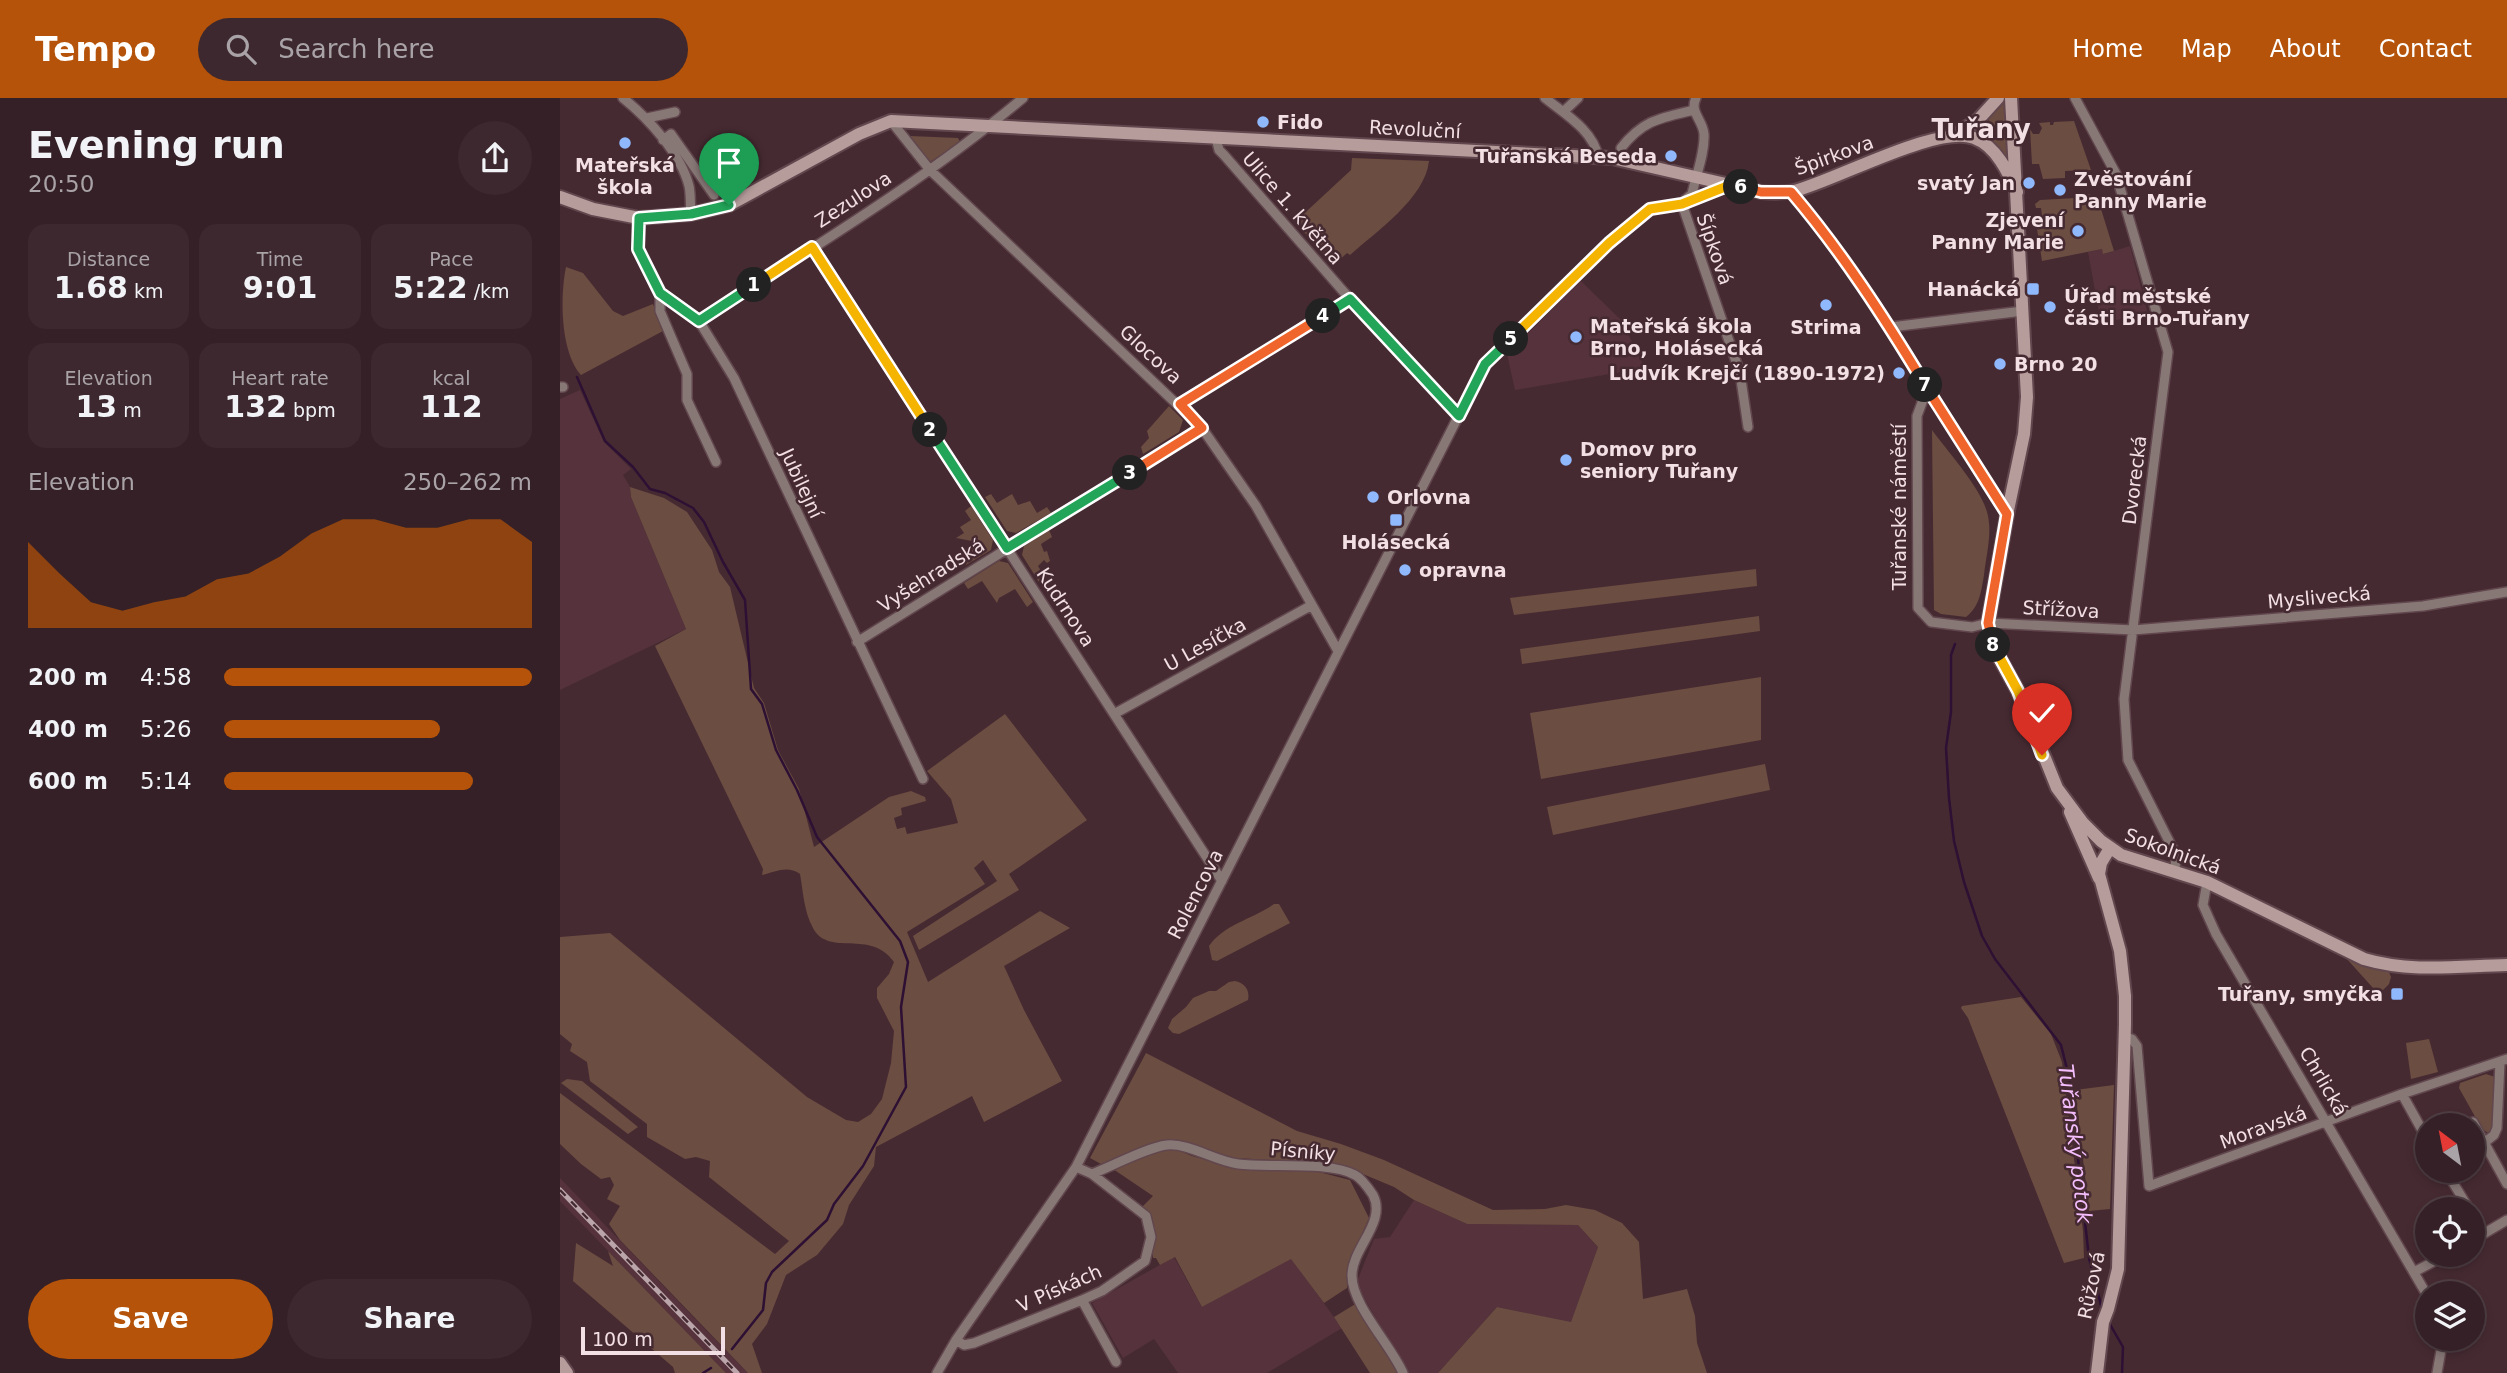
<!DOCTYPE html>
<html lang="en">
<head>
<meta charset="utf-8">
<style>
  body { margin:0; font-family:"DejaVu Sans",sans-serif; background:#3c282e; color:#f1f3f6; height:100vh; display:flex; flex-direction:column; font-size:26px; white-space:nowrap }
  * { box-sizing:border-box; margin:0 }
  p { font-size:23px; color:#a9a3a7 }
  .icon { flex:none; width:38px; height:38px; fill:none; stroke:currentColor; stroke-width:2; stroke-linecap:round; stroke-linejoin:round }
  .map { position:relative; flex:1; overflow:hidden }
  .side { display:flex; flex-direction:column; background:#342026; width:560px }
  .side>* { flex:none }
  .needle { width:46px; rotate:328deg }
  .tools { position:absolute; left:1855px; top:1015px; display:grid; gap:14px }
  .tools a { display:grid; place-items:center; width:70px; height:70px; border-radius:50%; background:#342026; box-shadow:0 4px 10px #0003,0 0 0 2px #4e3e43; font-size:35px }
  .scale { position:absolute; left:21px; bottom:18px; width:144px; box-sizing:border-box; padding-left:7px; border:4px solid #f3e0e4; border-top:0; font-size:19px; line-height:24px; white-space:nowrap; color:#f3e0e4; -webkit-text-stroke:5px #462a32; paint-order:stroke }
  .pin { position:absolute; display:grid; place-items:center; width:60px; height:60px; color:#fff; margin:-72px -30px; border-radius:50% 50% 50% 0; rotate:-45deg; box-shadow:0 0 7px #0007 }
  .pin .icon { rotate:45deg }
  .km { position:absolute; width:35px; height:35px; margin:-18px; border-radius:50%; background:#222; color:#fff; font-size:19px; line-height:35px; text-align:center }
  .round { display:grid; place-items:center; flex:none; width:74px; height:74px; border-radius:37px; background:#3c282e }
  .head { display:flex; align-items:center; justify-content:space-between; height:119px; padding:0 28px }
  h1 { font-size:38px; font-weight:700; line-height:52px }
  .stats { display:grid; grid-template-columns:repeat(3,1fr); gap:10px; height:119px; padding:7px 28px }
  .stats div { display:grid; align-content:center; border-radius:18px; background:#3c282e; text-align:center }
  .stats b { font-size:30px; font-weight:700 }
  .stats small { font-size:19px; font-weight:400 }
  .stats p { font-size:19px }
  .chart { height:196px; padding:14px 28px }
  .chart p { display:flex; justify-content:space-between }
  .chart svg { width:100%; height:126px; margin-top:7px; fill:#b45309; opacity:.7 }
  .button { display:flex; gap:14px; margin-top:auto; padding:14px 28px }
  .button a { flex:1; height:80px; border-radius:42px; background:#b45309; color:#fff; font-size:28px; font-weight:700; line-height:80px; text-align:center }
  .button a+a { background:#3c282e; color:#f1f3f6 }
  ul { padding:0 28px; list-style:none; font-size:23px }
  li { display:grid; grid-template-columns:112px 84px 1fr; align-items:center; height:52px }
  li i { height:18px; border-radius:9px; background:#b45309 }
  header { display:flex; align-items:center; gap:42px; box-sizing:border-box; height:98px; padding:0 35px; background:#b45309; color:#fff }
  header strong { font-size:33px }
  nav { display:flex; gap:38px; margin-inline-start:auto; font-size:24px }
  .search { width:490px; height:63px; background:#3c282e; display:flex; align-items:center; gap:18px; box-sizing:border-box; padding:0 24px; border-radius:38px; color:#a9a3a7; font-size:26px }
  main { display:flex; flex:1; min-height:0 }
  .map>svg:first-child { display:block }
  .built { fill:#55323c }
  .green { fill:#6b4d41 }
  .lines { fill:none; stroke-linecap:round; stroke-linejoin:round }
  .stream { stroke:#2d1033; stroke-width:2.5 }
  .street-casing { stroke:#62474e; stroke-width:12 }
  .secondary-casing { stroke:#62474e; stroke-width:16 }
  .street { stroke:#877876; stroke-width:9 }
  .secondary { stroke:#b69d9c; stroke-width:12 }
  .rail-casing { stroke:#baa5aa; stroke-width:5 }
  .rail { stroke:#462a32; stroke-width:2.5; stroke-dasharray:8; stroke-linecap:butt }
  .split-1-casing { stroke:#fff; stroke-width:14 }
  .split-2-casing { stroke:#fff; stroke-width:14 }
  .split-3-casing { stroke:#fff; stroke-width:14 }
  .split-4-casing { stroke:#fff; stroke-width:14 }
  .split-5-casing { stroke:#fff; stroke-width:14 }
  .split-6-casing { stroke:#fff; stroke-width:14 }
  .split-7-casing { stroke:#fff; stroke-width:14 }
  .split-8-casing { stroke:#fff; stroke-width:14 }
  .split-9-casing { stroke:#fff; stroke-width:14 }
  .split-1 { stroke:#22a559; stroke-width:9 }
  .split-2 { stroke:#f5b400; stroke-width:9 }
  .split-3 { stroke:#22a559; stroke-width:9 }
  .split-4 { stroke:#f0652b; stroke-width:9 }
  .split-5 { stroke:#22a559; stroke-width:9 }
  .split-6 { stroke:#f5b400; stroke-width:9 }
  .split-7 { stroke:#f0652b; stroke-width:9 }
  .split-8 { stroke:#f0652b; stroke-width:9 }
  .split-9 { stroke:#f5b400; stroke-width:9 }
  .poi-dot { fill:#8fb8fd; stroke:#462a32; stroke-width:2.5 }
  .labels { text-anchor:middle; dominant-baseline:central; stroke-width:5; stroke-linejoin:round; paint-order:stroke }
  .poi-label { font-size:19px; font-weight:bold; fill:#f3e0e4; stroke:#462a32; text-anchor:start }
  .street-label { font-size:19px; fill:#f3e0e4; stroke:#462a32 }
  .water-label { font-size:21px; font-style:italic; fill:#f4befd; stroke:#462a32 }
  .district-label { font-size:26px; font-weight:bold; fill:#f3e0e4; stroke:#462a32 }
</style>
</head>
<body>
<header>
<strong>Tempo</strong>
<div class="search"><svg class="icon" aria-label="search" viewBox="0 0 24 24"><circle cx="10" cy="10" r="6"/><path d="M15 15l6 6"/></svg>Search here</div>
<nav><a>Home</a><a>Map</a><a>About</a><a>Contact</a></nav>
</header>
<main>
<section class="side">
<div class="head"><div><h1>Evening run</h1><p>20:50</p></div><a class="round"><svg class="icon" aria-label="share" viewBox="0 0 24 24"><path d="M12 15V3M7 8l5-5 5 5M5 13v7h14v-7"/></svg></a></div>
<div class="stats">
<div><p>Distance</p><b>1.68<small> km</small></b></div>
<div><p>Time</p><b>9:01</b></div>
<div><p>Pace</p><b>5:22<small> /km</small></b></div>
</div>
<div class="stats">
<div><p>Elevation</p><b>13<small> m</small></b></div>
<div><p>Heart rate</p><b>132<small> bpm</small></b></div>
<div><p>kcal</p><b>112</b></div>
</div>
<div class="chart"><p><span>Elevation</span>250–262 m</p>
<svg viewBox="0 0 160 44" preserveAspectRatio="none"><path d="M0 44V14L10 25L20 35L30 38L40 35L50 33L60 27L70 25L80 19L90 11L100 6L110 6L120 9L130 9L140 6L150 6L160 14V44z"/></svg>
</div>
<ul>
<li><b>200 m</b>4:58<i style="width:100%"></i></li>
<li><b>400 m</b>5:26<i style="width:70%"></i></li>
<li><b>600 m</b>5:14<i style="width:81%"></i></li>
</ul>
<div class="button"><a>Save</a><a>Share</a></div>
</section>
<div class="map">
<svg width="1947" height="1275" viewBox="0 0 1947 1275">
  <rect width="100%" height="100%" fill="#462a32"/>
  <!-- built -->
  <path class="built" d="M1570,148L1588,216L1541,225L1528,154L1542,151L1544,156Z
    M1021,183L1061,222L1085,270L955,292L947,256Z
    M20,292L44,344L71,371L63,377L70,389L71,399L126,531L0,592V301Z
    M0,1080L141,1227L188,1275H166L130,1238L0,1103Z
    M854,1102L907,1126L1018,1127L1038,1149L1011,1225L937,1209L878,1275H848L796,1186L814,1141L830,1139Z
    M614,1159L642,1209L731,1160L782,1230L707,1275H618L594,1241L563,1260L532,1205Z"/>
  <!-- green -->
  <path class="green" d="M1444,1L1447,4V62C1430,43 1417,19 1444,1Z
    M1514,23L1531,72L1505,73V80L1483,81L1479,66H1472L1470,31L1473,36H1479L1482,30L1479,25L1490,24V27H1493L1494,24Z
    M350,38L398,40L400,44L370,64Z
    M792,60L869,63C865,100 817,133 790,157L787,155L774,167L735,124L791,72Z
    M1526,96L1537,98L1554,153L1543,156L1542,151L1482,163L1475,118L1482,117L1481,110H1476L1475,106L1480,102L1516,100Z
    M6,169L23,175L53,213L63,218L93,206L103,233L21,277C0,254 0,198 6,169Z
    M609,308L623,322L619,334L583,356L581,349L589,340L587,333Z
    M1372,332C1388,354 1423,392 1428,418C1432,437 1426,458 1424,477C1421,494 1420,508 1406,519L1381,516L1374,512Z
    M70,389L104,400L127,414L152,452L159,474L170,489L194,590L204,605L218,652L239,691L254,749L329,699L351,693L365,699L366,703L341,710L342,717L334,720L337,731L345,729L347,736L398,725L391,701L367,673L445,616L527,722L449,776L459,792L359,852L353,838L437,783L423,762L414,770L425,786L347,834L368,884L480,813L510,830L444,868L464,912L502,983L424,1024L412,998L316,1049L314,1068L289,1107L283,1126L257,1157L226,1177L207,1226L192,1246L202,1275H188L60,1142L49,1126L60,1108L47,1101L54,1087L50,1079L41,1081L21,1066L0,1046V995L215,1156L229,1143L149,1079L150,1063L136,1059L125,1061L87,1039V1026L30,983L27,964L10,953L12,946L0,936V839L50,835L247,999L286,1022L298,1024L311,1016L322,1001L331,965L334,933L317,900V890L329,876L334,864C310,830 269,860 253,830C244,814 243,793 240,776C227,767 216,774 202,777L203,771L95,548L126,531L71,399Z
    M431,396L437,405L452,396L458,407L470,403L477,415L487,409L491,415L456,435L447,433L425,399Z
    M411,408L433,442L431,452L406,467L403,461L413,455L411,451L415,448L412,443L396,440L404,435L400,429L411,422L405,413Z
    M489,432L492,439L481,446L484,454L487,453L490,463L487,465L484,462L478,468L485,480L479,484L462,457L464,448Z
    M439,463L448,465L473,504L467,509L455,491L439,500L437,505L422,483L408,491L404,485Z
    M1196,471L1197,488L954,517L950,500Z
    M1199,518L1200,533L962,566L960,551Z
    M1201,579V642L981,681L970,615Z
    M1205,666L1210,692L993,737L987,709Z
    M714,806H719L730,825L657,863L652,862L649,848C664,826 693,821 714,806Z
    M1786,860L1800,867L1829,874L1831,879L1829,886L1823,892L1814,891Z
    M675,883C685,885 690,892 688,902L619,936L613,935L608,930L612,921L626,909L633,900L649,893H656L669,884Z
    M1461,899L1491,936L1502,964L1523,1133L1524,1160L1504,1165L1408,920L1401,910L1402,908Z
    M1869,941L1878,974L1851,981L1846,945Z
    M586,955L737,1033L781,1046L824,1062L933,1112L985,1111L1006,1107L1035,1112L1062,1125L1079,1144L1083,1201L1127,1191L1135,1218L1137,1245L1147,1275H878L937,1209L1011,1224L1038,1149L1018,1127L907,1126L854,1102L834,1089L798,1074L768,1065L675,1060L638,1050L620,1042L600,1043L541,1066L530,1060Z
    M1926,976L1935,979L1933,1032L1928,1035L1922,1031L1899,990L1900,985Z
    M7,981L22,983L78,1029L68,1036L1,985Z
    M1554,987L1550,1111L1529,1113L1515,992Z
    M615,1051L632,1058L678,1071L755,1073L790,1082L809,1120L787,1170V1190L764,1205L731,1161L642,1209L615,1159L600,1167L596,1160H593C592,1137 600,1128 581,1110L593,1098L553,1071L602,1052Z
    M16,1145L53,1168L48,1153L166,1275H115L113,1269L13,1183Z
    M797,1205L839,1275H810L774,1219Z"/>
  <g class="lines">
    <!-- stream -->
    <path class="stream" d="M17,279L45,343L73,369L90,391L105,395L133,410L144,424L163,464L185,502L191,591L202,606L216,652L237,692L257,739L340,843L348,864L341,909L346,989L303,1068L274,1106L267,1122L212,1174L206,1185L203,1212L172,1251
      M1395,546L1391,557V614L1386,650L1389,700L1394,743L1404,784L1422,838L1435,861L1501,947L1509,979L1529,1160L1542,1211
      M1548,1223L1563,1249L1562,1275
      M143,1275L151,1270"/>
    <!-- street casing -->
    <g class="street-casing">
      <path id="street" d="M63,0C88,20 121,56 129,88C131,97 130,107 131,116
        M985,0C1005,16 1034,33 1038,59
        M1515,0L1556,76L1608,254L1564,601L1568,662L1616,757L1615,773
        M1003,14L1018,0
        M87,20L115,14
        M331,23L370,72L642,330L696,408L778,553
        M656,40L659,52L664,57L790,201L899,318
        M103,42L111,36L154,97
        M1061,50C1083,22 1100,20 1134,12
        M1231,94C1314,193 1377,307 1447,417
        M1125,102L1132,96C1136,77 1145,55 1144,36C1143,22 1129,14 1136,0
        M1122,106L1180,275L1188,329
        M79,120L78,151L100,195L139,223L174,280L363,681
        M252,149L662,783
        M100,195V213L127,276V302L156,364
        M139,223C249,152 363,84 463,0
        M1331,229L1463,213
        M0,289H3
        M1367,291L1357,318L1358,510L1371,524L1412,529L1428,525L1573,532L1863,508L1947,494
        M620,306L790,201
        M297,544L642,330
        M554,616L752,507
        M1647,784L1643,807L1656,836L1867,1197
        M1565,939L1572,941L1577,948L1589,1088L1842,996L1947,961
        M1842,996L1867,1041
        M1913,1024L1947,1086
        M1924,1045L1934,1037L1937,1030L1940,964
        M516,1069L532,1076C552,1068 588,1049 607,1047C629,1045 655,1063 678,1066C709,1070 770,1063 795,1077C801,1080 809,1091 813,1097C827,1124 792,1150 792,1177C791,1206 831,1247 843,1275
        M1886,1073L1909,1111
        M1913,1118L1923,1136
        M1913,1142L1947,1122
        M1854,1174L1886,1157
        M522,1202L556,1264
        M396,1242L404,1247L414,1245L522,1202L542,1193L585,1163L591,1139L586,1118L532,1076
        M377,1275L396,1242L516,1069L925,266L1049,145L1090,111L1122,106L1168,87
        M1877,1275L1883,1241"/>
    </g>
    <!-- secondary casing -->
    <g class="secondary-casing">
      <path id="secondary" d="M1451,0L1467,299L1464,336L1447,417L1428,525L1433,548L1458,593L1497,690L1523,725L1541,743L1561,757L1647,784L1804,861C1851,875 1899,868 1947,867
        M1393,37L1417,23L1438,0
        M0,99L33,111L79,120L131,116L169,107L299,36L331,23L1052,60L1201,94C1212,95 1223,95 1234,93C1275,83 1377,26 1414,40C1436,48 1448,74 1457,94
        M1510,714L1539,780
        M0,1265L7,1275
        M1537,1275L1543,1224L1548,1211L1558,1171L1565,926V898L1560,853L1539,776L1541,765L1550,750"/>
    </g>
    <!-- street -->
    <use href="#street" class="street"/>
    <!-- secondary -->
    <use href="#secondary" class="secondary"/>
    <!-- rail casing -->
    <g class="rail-casing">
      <path id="rail" d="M0,1092L177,1275"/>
    </g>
    <!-- rail -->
    <use href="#rail" class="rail"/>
  </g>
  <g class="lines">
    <!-- split-1 casing -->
    <g class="split-1-casing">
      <path id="split-1" d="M169,107L131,116L79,120L78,151L100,195L139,223L194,187"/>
    </g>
    <!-- split-2 casing -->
    <g class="split-2-casing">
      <path id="split-2" d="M194,187L252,149L370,332"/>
    </g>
    <!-- split-3 casing -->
    <g class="split-3-casing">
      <path id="split-3" d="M370,332L447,450L570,375"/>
    </g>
    <!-- split-4 casing -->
    <g class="split-4-casing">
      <path id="split-4" d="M570,375L642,330L620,306L763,218"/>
    </g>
    <!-- split-5 casing -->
    <g class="split-5-casing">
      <path id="split-5" d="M763,218L790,201L899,318L925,266L951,241"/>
    </g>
    <!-- split-6 casing -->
    <g class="split-6-casing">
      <path id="split-6" d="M951,241L1049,145L1090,111L1122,106L1170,87L1181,89"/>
    </g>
    <!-- split-7 casing -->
    <g class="split-7-casing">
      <path id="split-7" d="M1181,89L1201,94H1231C1282,154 1324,219 1365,287"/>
    </g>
    <!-- split-8 casing -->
    <g class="split-8-casing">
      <path id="split-8" d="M1365,287L1447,416L1428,525L1433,547"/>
    </g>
    <!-- split-9 casing -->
    <g class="split-9-casing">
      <path id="split-9" d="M1433,547L1458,593L1482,657"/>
    </g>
    <!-- split-1 -->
    <use href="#split-1" class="split-1"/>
    <!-- split-2 -->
    <use href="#split-2" class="split-2"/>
    <!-- split-3 -->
    <use href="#split-3" class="split-3"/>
    <!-- split-4 -->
    <use href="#split-4" class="split-4"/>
    <!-- split-5 -->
    <use href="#split-5" class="split-5"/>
    <!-- split-6 -->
    <use href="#split-6" class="split-6"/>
    <!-- split-7 -->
    <use href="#split-7" class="split-7"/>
    <!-- split-8 -->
    <use href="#split-8" class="split-8"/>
    <!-- split-9 -->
    <use href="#split-9" class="split-9"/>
  </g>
  <!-- markers -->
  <g class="poi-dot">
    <circle cx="703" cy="24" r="7"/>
    <circle cx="65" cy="45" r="7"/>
    <circle cx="1111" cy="58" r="7"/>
    <circle cx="1469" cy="85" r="7"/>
    <circle cx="1500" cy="92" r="7"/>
    <circle cx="1518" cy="133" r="7"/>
    <rect x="1466" y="184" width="14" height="14" rx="3.5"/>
    <circle cx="1266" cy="207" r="7"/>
    <circle cx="1490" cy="209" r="7"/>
    <circle cx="1016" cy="239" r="7"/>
    <circle cx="1440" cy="266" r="7"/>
    <circle cx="1339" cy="275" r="7"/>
    <circle cx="1006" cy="362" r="7"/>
    <circle cx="813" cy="399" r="7"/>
    <rect x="829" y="415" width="14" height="14" rx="3.5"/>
    <circle cx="845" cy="472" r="7"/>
    <rect x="1830" y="889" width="14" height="14" rx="3.5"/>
  </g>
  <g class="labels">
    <!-- poi labels -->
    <g class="poi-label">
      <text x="717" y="24">Fido</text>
      <text x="1097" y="58" text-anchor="end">Tuřanská Beseda</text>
      <text x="65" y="67" text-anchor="middle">Mateřská<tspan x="65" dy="22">škola</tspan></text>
      <text x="1514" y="81">Zvěstování<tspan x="1514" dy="22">Panny Marie</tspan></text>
      <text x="1455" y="85" text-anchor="end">svatý Jan</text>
      <text x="1504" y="122" text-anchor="end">Zjevení<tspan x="1504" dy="22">Panny Marie</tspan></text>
      <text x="1459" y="191" text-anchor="end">Hanácká</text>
      <text x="1504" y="198">Úřad městské<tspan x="1504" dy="22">části Brno-Tuřany</tspan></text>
      <text x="1030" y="228">Mateřská škola<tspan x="1030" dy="22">Brno, Holásecká</tspan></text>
      <text x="1266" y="229" text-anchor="middle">Strima</text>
      <text x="1454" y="266">Brno 20</text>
      <text x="1325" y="275" text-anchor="end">Ludvík Krejčí (1890-1972)</text>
      <text x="1020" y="351">Domov pro<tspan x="1020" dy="22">seniory Tuřany</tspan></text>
      <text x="827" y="399">Orlovna</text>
      <text x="836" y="444" text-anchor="middle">Holásecká</text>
      <text x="859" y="472">opravna</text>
      <text x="1823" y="896" text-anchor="end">Tuřany, smyčka</text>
    </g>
    <!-- street labels -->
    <g class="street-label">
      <text transform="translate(855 31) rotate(3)">Revoluční</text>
      <text transform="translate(1274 57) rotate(-20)">Špirkova</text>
      <text transform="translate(293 101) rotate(-33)">Zezulova</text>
      <text transform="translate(733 110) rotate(49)">Ulice 1. května</text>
      <text transform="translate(1155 151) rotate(71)">Šípková</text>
      <text transform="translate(591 256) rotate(43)">Glocova</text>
      <text transform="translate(1574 382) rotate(-83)">Dvorecká</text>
      <text transform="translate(242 385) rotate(65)">Jubilejní</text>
      <text transform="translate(1339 409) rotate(-90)">Tuřanské náměstí</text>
      <text transform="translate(371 477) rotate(-32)">Vyšehradská</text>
      <text transform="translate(1759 499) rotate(-5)">Myslivecká</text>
      <text transform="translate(506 509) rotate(57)">Kudrnova</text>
      <text transform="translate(1501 511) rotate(3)">Střížova</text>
      <text transform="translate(645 546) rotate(-29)">U Lesíčka</text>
      <text transform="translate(1613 753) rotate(20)">Sokolnická</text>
      <text transform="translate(635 796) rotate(-63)">Rolencova</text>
      <text transform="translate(1764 983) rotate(60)">Chrlická</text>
      <text transform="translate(1703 1029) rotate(-20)">Moravská</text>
      <text transform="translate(743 1053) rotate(5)">Písníky</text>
      <text transform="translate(1531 1187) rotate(-78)">Růžová</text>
      <text transform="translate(499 1190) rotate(-24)">V Pískách</text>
    </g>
    <!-- water labels -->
    <g class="water-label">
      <text transform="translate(1515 1046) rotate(83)">Tuřanský potok</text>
    </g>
    <!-- district labels -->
    <g class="district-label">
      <text x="1421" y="31">Tuřany</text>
    </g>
  </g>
</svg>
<div class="tools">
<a><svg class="needle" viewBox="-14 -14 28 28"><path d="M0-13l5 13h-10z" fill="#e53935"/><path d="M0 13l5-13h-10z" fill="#a9a3a7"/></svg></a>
<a><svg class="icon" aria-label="locate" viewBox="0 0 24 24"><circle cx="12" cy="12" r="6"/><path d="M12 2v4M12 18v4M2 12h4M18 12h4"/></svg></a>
<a><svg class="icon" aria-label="layers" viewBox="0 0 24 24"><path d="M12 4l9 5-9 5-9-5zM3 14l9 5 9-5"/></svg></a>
</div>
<div class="scale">100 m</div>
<div class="pin" style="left:169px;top:107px;background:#1e9e55"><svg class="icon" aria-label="arrive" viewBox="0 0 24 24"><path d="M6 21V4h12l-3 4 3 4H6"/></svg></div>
<div class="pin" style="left:1482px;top:657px;background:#d93025"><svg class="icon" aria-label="check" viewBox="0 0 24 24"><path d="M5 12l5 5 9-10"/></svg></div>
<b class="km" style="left:194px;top:187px">1</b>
<b class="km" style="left:370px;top:332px">2</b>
<b class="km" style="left:570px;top:375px">3</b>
<b class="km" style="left:763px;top:218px">4</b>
<b class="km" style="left:951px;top:241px">5</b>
<b class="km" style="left:1181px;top:89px">6</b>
<b class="km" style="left:1365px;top:287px">7</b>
<b class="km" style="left:1433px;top:547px">8</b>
</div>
</main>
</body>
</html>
